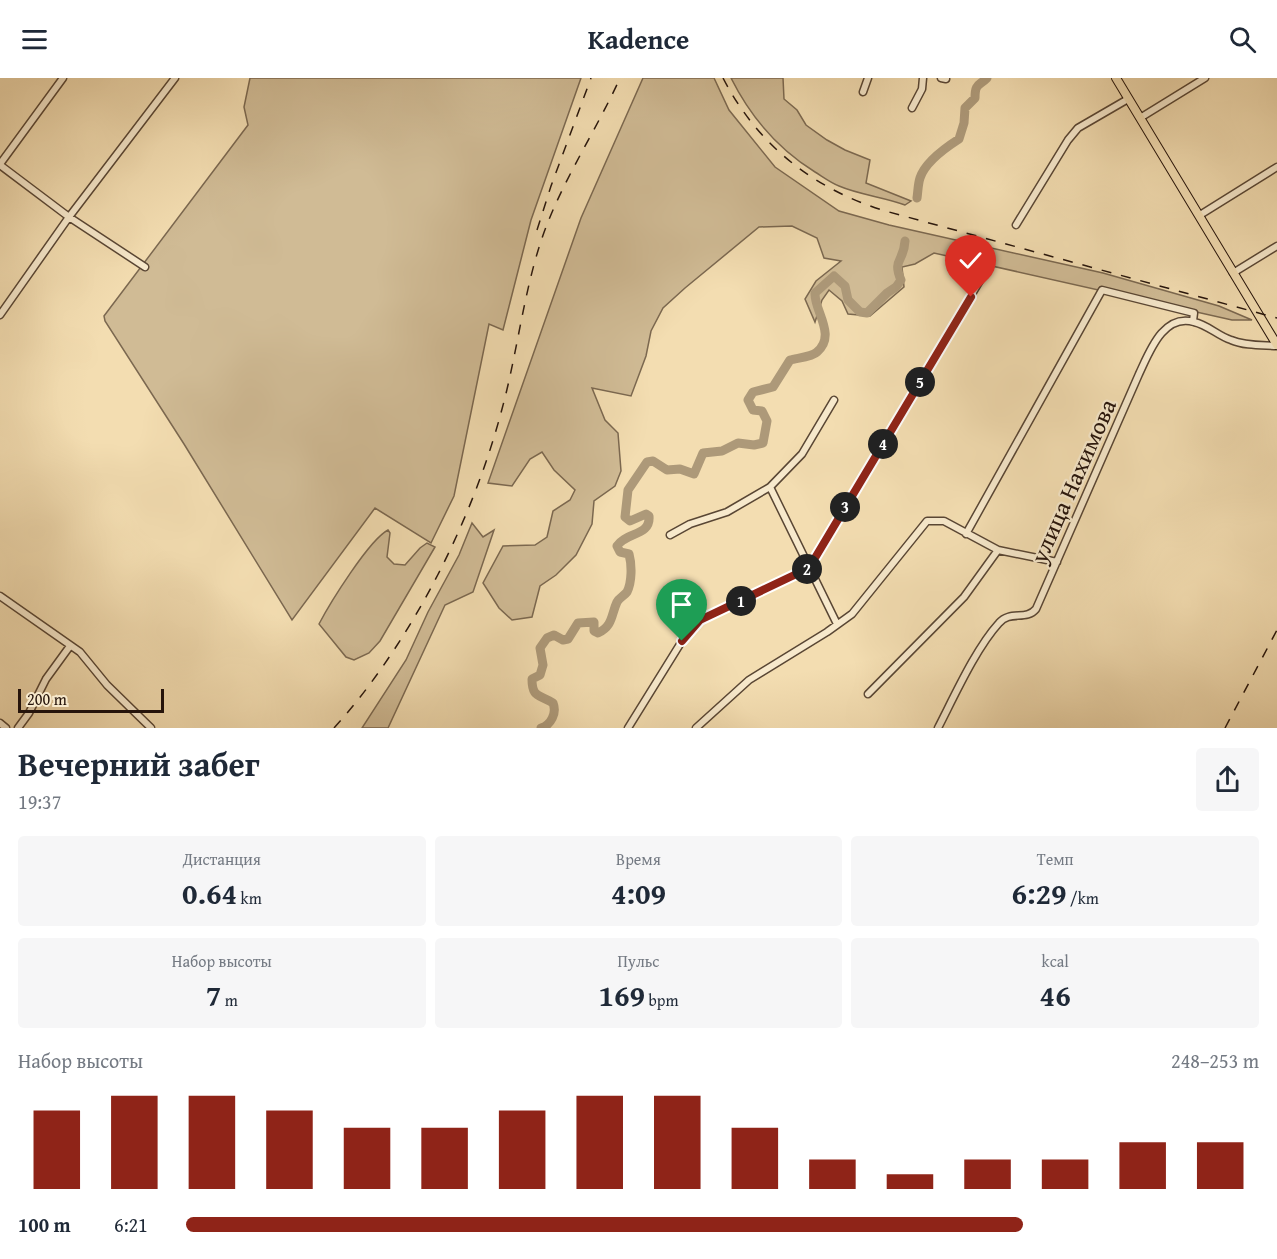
<!DOCTYPE html>
<html lang="ru">
<head>
<meta charset="utf-8">
<style>
  body { margin:0; font-family:"Gentium Book Plus",serif; background:#f6f6f7; color:#1f2937; height:100vh; display:flex; flex-direction:column; font-size:22px; white-space:nowrap }
  * { box-sizing:border-box; margin:0 }
  p { font-size:20px; color:#747a83 }
  .icon { flex:none; width:33px; height:33px; fill:none; stroke:currentColor; stroke-width:2; stroke-linecap:round; stroke-linejoin:round }
  .map { position:relative; height:650px; overflow:hidden }
  .side { display:flex; flex-direction:column; background:#fff; flex:1 }
  .side>* { flex:none }
  .scale { position:absolute; left:18px; bottom:15px; width:146px; box-sizing:border-box; padding-left:6px; border:3px solid #26140b; border-top:0; font-size:16px; line-height:21px; white-space:nowrap; color:#26140b; -webkit-text-stroke:4px #f7e9cc; paint-order:stroke }
  .pin { position:absolute; display:grid; place-items:center; width:51px; height:51px; color:#fff; margin:-62px -26px; border-radius:50% 50% 50% 0; rotate:-45deg; box-shadow:0 0 6px #0007 }
  .pin .icon { rotate:45deg }
  .km { position:absolute; width:30px; height:30px; margin:-15px; border-radius:50%; background:#222; color:#fff; font-size:16px; line-height:30px; text-align:center }
  .round { display:grid; place-items:center; flex:none; width:63px; height:63px; border-radius:6px; background:#f6f6f7 }
  .headline { display:flex; align-items:center; justify-content:space-between; height:102px; padding:0 18px }
  h1 { font-size:33px; font-weight:700; line-height:45px }
  .metrics { display:grid; grid-template-columns:repeat(3,1fr); gap:9px; height:102px; padding:6px 18px }
  .metrics div { display:grid; align-content:center; border-radius:6px; background:#f6f6f7; text-align:center }
  .metrics b { font-size:30px; font-weight:700 }
  .metrics small { font-size:16px; font-weight:400 }
  .metrics p { font-size:16px }
  .chart { height:168px; padding:12px 18px }
  .chart p { display:flex; justify-content:space-between }
  .chart svg { width:100%; height:108px; margin-top:6px; stroke:#8f2418; stroke-width:6 }
  ul { padding:0 18px; list-style:none; font-size:20px }
  li { display:grid; grid-template-columns:96px 72px 1fr; align-items:center; height:45px }
  li i { height:15px; border-radius:8px; background:#8f2418 }
  header { display:flex; justify-content:space-between; align-items:center; height:78px; padding:0 18px; background:#fff; font-size:27px; font-weight:700 }
  .map>svg:first-child { display:block }
  .green { fill:#d0bb95; stroke:#7b6850; stroke-width:1.5 }
  .lines { fill:none; stroke-linecap:round; stroke-linejoin:round }
  .river { stroke:#ad9979; stroke-width:9 }
  .minor-casing { stroke:#594634; stroke-width:9 }
  .major-casing { stroke:#26140b; stroke-width:10 }
  .minor { stroke:#f7e9cc; stroke-width:6 }
  .major { stroke:#f3ddb1; stroke-width:8 }
  .rail { stroke:#26140b; stroke-width:1.5; stroke-dasharray:10 10; stroke-linecap:butt }
  .route-casing { stroke:#fff; stroke-width:12 }
  .route { stroke:#8f2418; stroke-width:8 }
  .labels { text-anchor:middle; dominant-baseline:central; stroke-width:4.5; stroke-linejoin:round; paint-order:stroke }
  .street-label { font-size:24px; fill:#26140b; stroke:#f7e9cc }
</style>
</head>
<body>
<header><svg class="icon" aria-label="menu" viewBox="0 0 24 24"><path d="M4 6h16M4 12h16M4 18h16"/></svg>Kadence<svg class="icon" aria-label="search" viewBox="0 0 24 24"><circle cx="10" cy="10" r="6"/><path d="M15 15l6 6"/></svg></header>
<div class="map">
<svg width="1277" height="650" viewBox="0 0 1277 650">
  <rect width="100%" height="100%" fill="#f3ddb1"/>
  <filter id="stains"><feTurbulence type="fractalNoise" baseFrequency=".00333" numOctaves="4"/><feColorMatrix values="0 0 0 0 .2 0 0 0 0 .09 0 0 0 0 .02 0 0 0 .5 -.17"/></filter>
  <radialGradient id="worn" r=".72"><stop offset=".6" stop-color="#630" stop-opacity="0"/><stop offset="1" stop-color="#630" stop-opacity=".3"/></radialGradient>
  <!-- green -->
  <path class="green" d="M250,0H581L531,142L503,252L489,246L454,418L431,465L375,430L292,542L184,366L105,243L104,238L248,47L244,29Z
    M643,0H714L729,32L775,89L839,133L889,147L1103,195L1219,228L1252,242H1232L934,175L915,186L902,189L904,209L870,238L848,236L842,223L829,212L822,222L815,244L805,221L816,203L841,183L824,180L817,160L792,148L759,149L685,210L663,230L651,253L646,278L631,318L592,310L605,342L618,355L621,393L615,408L594,423L592,446L576,477L556,497L540,508L532,539L512,542L499,530L483,505L503,468L535,467L547,459L553,433L570,422L575,412L554,392L542,374L530,381L512,408L488,405L581,140Z
    M731,0H783L784,21L797,32L806,47L827,62L845,72L870,82L866,105L911,123L905,127C884,119 860,117 839,108C831,105 823,99 815,94C778,71 751,40 731,0Z
    M472,445L483,459L494,452L473,514L445,527L388,650H362L406,582L428,534L459,477Z
    M388,452L390,455L387,479L394,486L405,487L420,470L427,465L435,469L380,563L369,575L354,582L346,579L319,546C330,525 369,462 388,452Z"/>
  <g class="lines">
    <!-- river -->
    <path class="river" d="M917,120C918,113 918,106 920,100C925,84 945,70 959,61L964,45L965,30L975,20C975,5 979,8 987,0
      M541,650C551,647 557,635 553,625C539,616 532,620 532,601L540,597L543,587L540,570L547,560L554,557L563,562L568,561L578,545L594,544V553L598,555C613,548 611,537 617,524C619,520 624,518 627,514C632,504 632,487 629,476L620,474L617,468C626,454 651,458 649,438L646,436L630,443L625,439L628,412L647,384L653,383L667,392L680,391L694,396L703,375L722,373L738,365L754,367L763,365L767,343L762,333L753,332L748,322L753,314L773,309L790,282C797,280 812,279 817,274C837,257 814,233 815,215L834,198L845,208L848,222L860,234L867,235L887,215L896,209L901,202C892,181 904,184 905,163"/>
    <!-- minor casing -->
    <g class="minor-casing">
      <path id="minor" d="M941,0L946,1
        M863,14L868,0
        M912,30L922,11L923,0
        M1140,40L1205,0
        M0,86L63,0
        M0,87L69,139L145,189
        M1200,137L1277,89
        M1016,147L1068,62L1078,50L1128,21
        M1233,195L1277,168
        M0,237L69,139L175,0
        M770,409L837,546
        M966,456L1102,212L1194,235L1193,243
        M670,457L690,446L727,434L770,409L802,376L834,322
        M0,518L80,574L107,607L151,650
        M868,616L964,519L998,472
        M0,645L6,650
        M18,650L29,635L46,601L70,568
        M628,650L682,563L700,542L809,490L985,194
        M696,650L749,602L827,554L852,536L927,443H944L998,472L1057,484
        M938,650C954,619 976,570 999,545C1010,532 1026,543 1036,531L1139,296C1149,275 1163,235 1194,244C1208,247 1218,258 1231,262C1245,268 1262,267 1277,268"/>
    </g>
    <!-- major casing -->
    <g class="major-casing">
      <path id="major" d="M1116,0L1277,267"/>
    </g>
    <!-- minor -->
    <use href="#minor" class="minor"/>
    <!-- major -->
    <use href="#major" class="major"/>
    <!-- rail -->
    <path class="rail" d="M723,0C758,68 816,113 889,134L1277,240
      M537,152L551,108L591,0
      M334,650C411,565 473,442 502,331C517,276 523,218 541,163C560,106 595,55 620,0
      M1225,650L1277,552"/>
  </g>
  <g class="lines">
    <!-- route casing -->
    <g class="route-casing">
      <path id="route" d="M682,563L700,542L809,490L971,219"/>
    </g>
    <!-- route -->
    <use href="#route" class="route"/>
  </g>
  <g class="labels">
    <!-- street labels -->
    <g class="street-label">
      <text transform="translate(1073 403) rotate(-66)">улица Нахимова</text>
    </g>
  </g>
  <rect width="100%" height="100%" filter="url(#stains)"/>
  <rect width="100%" height="100%" fill="url(#worn)"/>
</svg>
<div class="scale">200 m</div>
<div class="pin" style="left:682px;top:563px;background:#1e9e55"><svg class="icon" aria-label="arrive" viewBox="0 0 24 24"><path d="M6 21V4h12l-3 4 3 4H6"/></svg></div>
<div class="pin" style="left:971px;top:219px;background:#d93025"><svg class="icon" aria-label="check" viewBox="0 0 24 24"><path d="M5 12l5 5 9-10"/></svg></div>
<b class="km" style="left:741px;top:523px">1</b>
<b class="km" style="left:807px;top:491px">2</b>
<b class="km" style="left:845px;top:429px">3</b>
<b class="km" style="left:883px;top:366px">4</b>
<b class="km" style="left:920px;top:304px">5</b>
</div>
<section class="side">
<div class="headline"><div><h1>Вечерний забег</h1><p>19:37</p></div><a class="round"><svg class="icon" aria-label="share" viewBox="0 0 24 24"><path d="M12 15V3M7 8l5-5 5 5M5 13v7h14v-7"/></svg></a></div>
<div class="metrics">
<div><p>Дистанция</p><b>0.64<small> km</small></b></div>
<div><p>Время</p><b>4:09</b></div>
<div><p>Темп</p><b>6:29<small> /km</small></b></div>
</div>
<div class="metrics">
<div><p>Набор высоты</p><b>7<small> m</small></b></div>
<div><p>Пульс</p><b>169<small> bpm</small></b></div>
<div><p>kcal</p><b>46</b></div>
</div>
<div class="chart"><p><span>Набор высоты</span>248–253 m</p>
<svg viewBox="0 0 160 44" preserveAspectRatio="none"><path d="M5 44V12M15 44V6M25 44V6M35 44V12M45 44V19M55 44V19M65 44V12M75 44V6M85 44V6M95 44V19M105 44V32M115 44V38M125 44V32M135 44V32M145 44V25M155 44V25"/></svg>
</div>
<ul>
<li><b>100 m</b>6:21<i style="width:78%"></i></li>
</ul>
</section>
</body>
</html>
